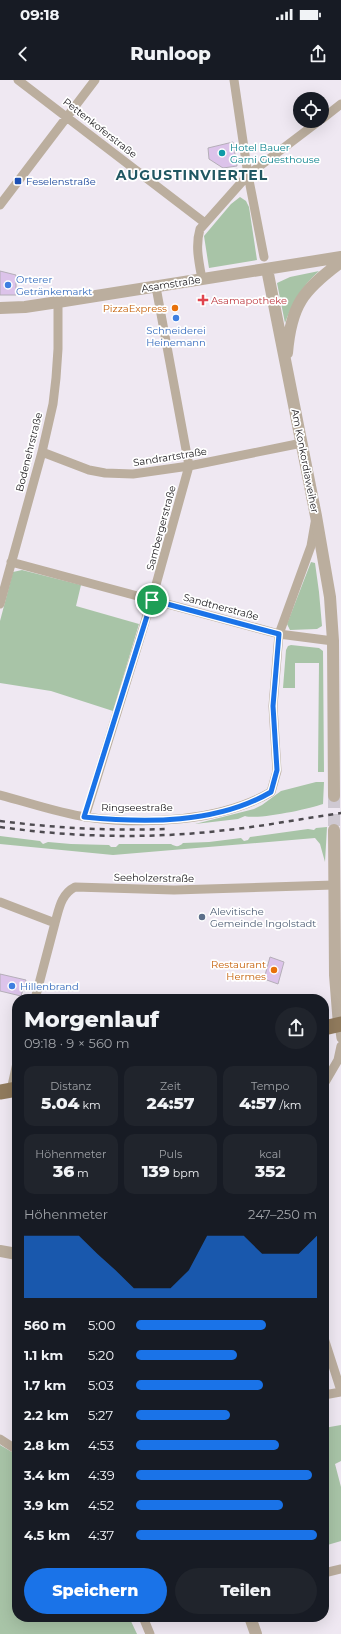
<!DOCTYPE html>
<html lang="de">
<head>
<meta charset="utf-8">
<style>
  body { margin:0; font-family:Montserrat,sans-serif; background:#20242c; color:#f1f3f6; height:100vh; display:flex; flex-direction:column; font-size:15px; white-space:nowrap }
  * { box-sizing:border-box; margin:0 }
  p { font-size:13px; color:#9ea1a6 }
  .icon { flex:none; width:22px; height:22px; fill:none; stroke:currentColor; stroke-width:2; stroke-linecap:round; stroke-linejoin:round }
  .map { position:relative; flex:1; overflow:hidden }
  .panel { position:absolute; left:12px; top:914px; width:317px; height:628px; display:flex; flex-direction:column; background:#171b24; border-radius:16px; box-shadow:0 4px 16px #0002 }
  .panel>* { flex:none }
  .fabs { position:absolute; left:293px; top:12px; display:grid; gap:8px }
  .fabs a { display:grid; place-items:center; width:36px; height:36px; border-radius:50%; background:#171b24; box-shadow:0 4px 16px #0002; font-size:20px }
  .pin { position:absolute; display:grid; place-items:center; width:34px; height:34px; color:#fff; margin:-17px; border:2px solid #fff; border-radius:50%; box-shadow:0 1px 4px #0007 }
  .round { display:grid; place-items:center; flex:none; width:42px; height:42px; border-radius:21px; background:#20242c }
  .summary { display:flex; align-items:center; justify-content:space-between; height:68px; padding:0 12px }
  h1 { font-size:22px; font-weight:800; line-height:30px }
  .metrics { display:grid; grid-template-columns:repeat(3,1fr); gap:6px; height:68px; padding:4px 12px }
  .metrics div { display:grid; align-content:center; border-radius:10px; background:#20242c; text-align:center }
  .metrics b { font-size:17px; font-weight:800 }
  .metrics small { font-size:11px; font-weight:400 }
  .metrics p { font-size:11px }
  .chart { height:112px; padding:8px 12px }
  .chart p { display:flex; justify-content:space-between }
  .chart svg { width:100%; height:72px; margin-top:4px; fill:#1a73e8; opacity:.7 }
  .action { display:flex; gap:8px; margin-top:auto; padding:8px 12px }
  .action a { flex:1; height:46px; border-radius:24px; background:#1a73e8; color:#fff; font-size:16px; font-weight:800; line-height:46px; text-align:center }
  .action a+a { background:#20242c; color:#f1f3f6 }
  ul { padding:0 12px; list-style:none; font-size:13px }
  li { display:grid; grid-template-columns:64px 48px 1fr; align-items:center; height:30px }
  li i { height:10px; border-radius:5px; background:#1a73e8 }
  .status { display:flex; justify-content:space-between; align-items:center; height:28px; padding:0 20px; background:#171b24; direction:ltr }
  .status svg { height:11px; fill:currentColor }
  header { display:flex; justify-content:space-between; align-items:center; height:52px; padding:0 12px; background:#171b24; font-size:18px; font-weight:800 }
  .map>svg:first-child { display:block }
  .green { fill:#a8c4a7 }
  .building { fill:#dcc3ea; stroke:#b4aeb8 }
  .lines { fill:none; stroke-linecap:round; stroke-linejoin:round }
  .tertiary-tunnel { stroke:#cfc9d2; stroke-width:12; stroke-dasharray:12 6; stroke-linecap:butt }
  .minor { stroke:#bbae9e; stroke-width:9 }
  .tertiary { stroke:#bbae9e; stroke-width:12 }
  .primary { stroke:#917b5d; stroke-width:15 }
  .rail { stroke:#4e4b50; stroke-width:2.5; stroke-dasharray:5 5; stroke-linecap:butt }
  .route-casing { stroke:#fff; stroke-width:8 }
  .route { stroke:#1a73e8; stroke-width:5 }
  .culture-dot { fill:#0f9aa8; stroke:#fff; stroke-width:1.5 }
  .transit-dot { fill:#1a4fb4; stroke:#fff; stroke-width:1.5 }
  .shop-dot { fill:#3f7fe0; stroke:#fff; stroke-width:1.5 }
  .health-dot { fill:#e0444e; stroke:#fff; stroke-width:1.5 }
  .food-dot { fill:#e8710a; stroke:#fff; stroke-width:1.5 }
  .service-dot { fill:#5c6f8a; stroke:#fff; stroke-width:1.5 }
  .labels { text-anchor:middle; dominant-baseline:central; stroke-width:3.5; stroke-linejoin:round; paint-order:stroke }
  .street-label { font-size:10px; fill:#1a181c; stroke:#fff }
  .culture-label { font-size:10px; fill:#0d838f; stroke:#fff; text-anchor:start }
  .transit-label { font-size:10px; fill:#164399; stroke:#fff; text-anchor:start }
  .shop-label { font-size:10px; fill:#366cbe; stroke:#fff; text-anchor:start }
  .health-label { font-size:10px; fill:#be3a42; stroke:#fff; text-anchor:start }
  .food-label { font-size:10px; fill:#c56008; stroke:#fff; text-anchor:end }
  .service-label { font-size:10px; fill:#4e5e75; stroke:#fff; text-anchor:start }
  .district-label { font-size:14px; font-weight:bold; letter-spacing:1px; fill:#205762; stroke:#fff }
</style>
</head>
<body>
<div class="status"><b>09:18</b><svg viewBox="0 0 49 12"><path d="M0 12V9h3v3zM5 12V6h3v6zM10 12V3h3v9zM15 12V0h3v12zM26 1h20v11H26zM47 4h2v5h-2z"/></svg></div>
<header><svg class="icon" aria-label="back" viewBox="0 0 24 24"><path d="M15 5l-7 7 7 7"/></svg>Runloop<svg class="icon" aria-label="share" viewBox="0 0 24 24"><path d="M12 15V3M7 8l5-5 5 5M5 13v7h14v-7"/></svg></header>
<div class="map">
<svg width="341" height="1554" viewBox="0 0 341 1554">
  <rect width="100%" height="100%" fill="#efe8f2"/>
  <!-- green -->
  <path class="green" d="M240,117L246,121L249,127L257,180L209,188L204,156L231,124Z
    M319,191C302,206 293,222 285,243L277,203L290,197Z
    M311,482L315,483L319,512L322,546L317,549L290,550L287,544Z
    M22,490L81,505L76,526L139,544L113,631L51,611L0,603V541L13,492Z
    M291,565L319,568L323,571L324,692H318L319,583H295V608H283L286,570L288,566Z
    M316,702H324L323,724C309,729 258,740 245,736L238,739L195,744L254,729L262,725L281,711Z
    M327,747L325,782L320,764L315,758L113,775L0,764V756L40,761L43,764L48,762L71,764L109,765L111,767H116L119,764H171C176,767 179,767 183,763L209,762L241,758L244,761L248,760L250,757L308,749L314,750L316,748Z
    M341,1345V1381L335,1384L341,1407V1461L324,1466V1348Z
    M0,1365L17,1375V1537H129L137,1554H0Z"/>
  <!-- building -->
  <path class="building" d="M233,62L237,86L223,88L209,79L208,68Z
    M0,191L16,195V215H0Z
    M270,877L284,882L278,904L264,899Z
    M0,894L26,900L21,916L0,911Z"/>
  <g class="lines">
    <!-- tertiary-tunnel -->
    <path class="tertiary-tunnel" d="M334,716V750"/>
    <!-- minor -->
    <path class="minor" d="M18,0L205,143
      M234,0L248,95L264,177
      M322,39L341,24
      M0,125L95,0
      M202,199C199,182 195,166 200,149L248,95L319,41
      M42,372L89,390L105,393L133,394L189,386L302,363
      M11,482L279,554L333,561
      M0,524L42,372L53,324L56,298L58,269V222
      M0,715C27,722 59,733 86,737C144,745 220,742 271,712L277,691L273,626L279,554L311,466L315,443
      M85,737L152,519L189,386L156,207
      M0,822L55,843C59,829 61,814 75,807L174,810L334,805
      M35,919L55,843
      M339,945L341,958
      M324,1004L338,980L341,966
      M11,1010L17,983
      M324,1258L341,1311
      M324,1315L341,1312
      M0,1359L17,1370
      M324,1493L341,1489
      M143,1537L150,1554"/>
    <!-- tertiary -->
    <path class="tertiary" d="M267,189L316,436L330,517L333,561L334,716
      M0,228L25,227L58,222L341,177
      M287,273C291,225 303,210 341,182
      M334,750L335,895L339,945
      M0,1171L17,1174
      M250,1537L256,1554"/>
    <!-- primary -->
    <path class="primary" d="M324,948L341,944
      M0,1012L17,1009"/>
    <!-- rail -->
    <path class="rail" d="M0,741C55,748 111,751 166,749
      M0,747C72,757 146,759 218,751C259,747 300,739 341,733"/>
  </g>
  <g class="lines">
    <!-- route casing -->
    <g class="route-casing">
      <path id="route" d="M152,520L279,554L273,626L277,690L271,712C217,744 145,743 84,737Z"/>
    </g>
    <!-- route -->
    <use href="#route" class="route"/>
  </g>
  <!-- markers -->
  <circle class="culture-dot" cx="222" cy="73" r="4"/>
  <rect class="transit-dot" x="14" y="97" width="8" height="8" rx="2"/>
  <g class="shop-dot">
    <circle cx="8" cy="205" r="4"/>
    <circle cx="176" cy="238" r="4"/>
    <circle cx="12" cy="906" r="4"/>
  </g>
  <path class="health-dot" d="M201 214h4v4h4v4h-4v4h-4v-4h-4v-4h4z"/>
  <g class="food-dot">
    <circle cx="175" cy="228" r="4"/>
    <circle cx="274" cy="890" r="4"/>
  </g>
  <circle class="service-dot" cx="202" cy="837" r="4"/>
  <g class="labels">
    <!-- street labels -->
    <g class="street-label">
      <text transform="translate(100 48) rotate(38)">Pettenkoferstraße</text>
      <text transform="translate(171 204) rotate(-9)">Asamstraße</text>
      <text transform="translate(29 372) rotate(-76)">Bodenehrstraße</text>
      <text transform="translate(170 377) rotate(-9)">Sandrartstraße</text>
      <text transform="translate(305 381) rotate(79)">Am Konkordiaweiher</text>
      <text transform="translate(161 448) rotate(-75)">Sambergerstraße</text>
      <text transform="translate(221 527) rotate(15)">Sandtnerstraße</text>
      <text x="137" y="727">Ringseestraße</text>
      <text transform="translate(154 798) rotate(1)">Seeholzerstraße</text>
    </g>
    <!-- culture labels -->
    <g class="culture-label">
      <text x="230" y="67">Hotel Bauer<tspan x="230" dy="12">Garni Guesthouse</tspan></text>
    </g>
    <!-- transit labels -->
    <g class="transit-label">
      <text x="26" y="101">Feselenstraße</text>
    </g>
    <!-- shop labels -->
    <g class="shop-label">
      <text x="16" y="199">Orterer<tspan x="16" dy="12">Getränkemarkt</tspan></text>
      <text x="176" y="250" text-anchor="middle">Schneiderei<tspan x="176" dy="12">Heinemann</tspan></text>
      <text x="20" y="906">Hillenbrand</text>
    </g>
    <!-- health labels -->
    <g class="health-label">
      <text x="211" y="220">Asamapotheke</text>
    </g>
    <!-- food labels -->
    <g class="food-label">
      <text x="167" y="228">PizzaExpress</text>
      <text x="266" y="884">Restaurant<tspan x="266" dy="12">Hermes</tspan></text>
    </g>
    <!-- service labels -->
    <g class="service-label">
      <text x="210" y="831">Alevitische<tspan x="210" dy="12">Gemeinde Ingolstadt</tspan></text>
    </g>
    <!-- district labels -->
    <g class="district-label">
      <text x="192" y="95">AUGUSTINVIERTEL</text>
    </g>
  </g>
</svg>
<div class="fabs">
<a><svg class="icon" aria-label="locate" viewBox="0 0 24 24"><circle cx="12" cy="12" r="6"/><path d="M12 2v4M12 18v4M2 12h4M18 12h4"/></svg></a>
</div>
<div class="pin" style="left:152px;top:520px;background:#1e9e55"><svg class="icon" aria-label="arrive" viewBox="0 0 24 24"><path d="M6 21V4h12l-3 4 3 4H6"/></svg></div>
<section class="panel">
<div class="summary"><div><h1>Morgenlauf</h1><p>09:18 · 9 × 560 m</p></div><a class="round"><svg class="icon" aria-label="share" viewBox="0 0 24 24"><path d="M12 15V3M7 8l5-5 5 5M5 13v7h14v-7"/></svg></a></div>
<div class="metrics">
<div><p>Distanz</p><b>5.04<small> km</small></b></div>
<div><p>Zeit</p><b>24:57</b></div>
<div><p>Tempo</p><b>4:57<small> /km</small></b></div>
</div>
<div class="metrics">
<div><p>Höhenmeter</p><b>36<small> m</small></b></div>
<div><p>Puls</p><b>139<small> bpm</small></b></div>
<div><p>kcal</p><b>352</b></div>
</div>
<div class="chart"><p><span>Höhenmeter</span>247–250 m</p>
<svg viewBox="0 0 160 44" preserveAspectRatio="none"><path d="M0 44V6L10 6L20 6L30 6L40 17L50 27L60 38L70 38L80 38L90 27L100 6L110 6L120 6L130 17L140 17L150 17L160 6V44z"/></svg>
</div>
<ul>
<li><b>560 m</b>5:00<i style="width:72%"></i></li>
<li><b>1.1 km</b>5:20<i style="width:56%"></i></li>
<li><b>1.7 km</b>5:03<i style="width:70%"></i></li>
<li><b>2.2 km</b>5:27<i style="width:52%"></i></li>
<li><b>2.8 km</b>4:53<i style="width:79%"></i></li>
<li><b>3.4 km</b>4:39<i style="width:97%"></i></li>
<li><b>3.9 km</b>4:52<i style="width:81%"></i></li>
<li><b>4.5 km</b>4:37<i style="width:100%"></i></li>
</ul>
<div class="action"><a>Speichern</a><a>Teilen</a></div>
</section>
</div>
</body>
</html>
